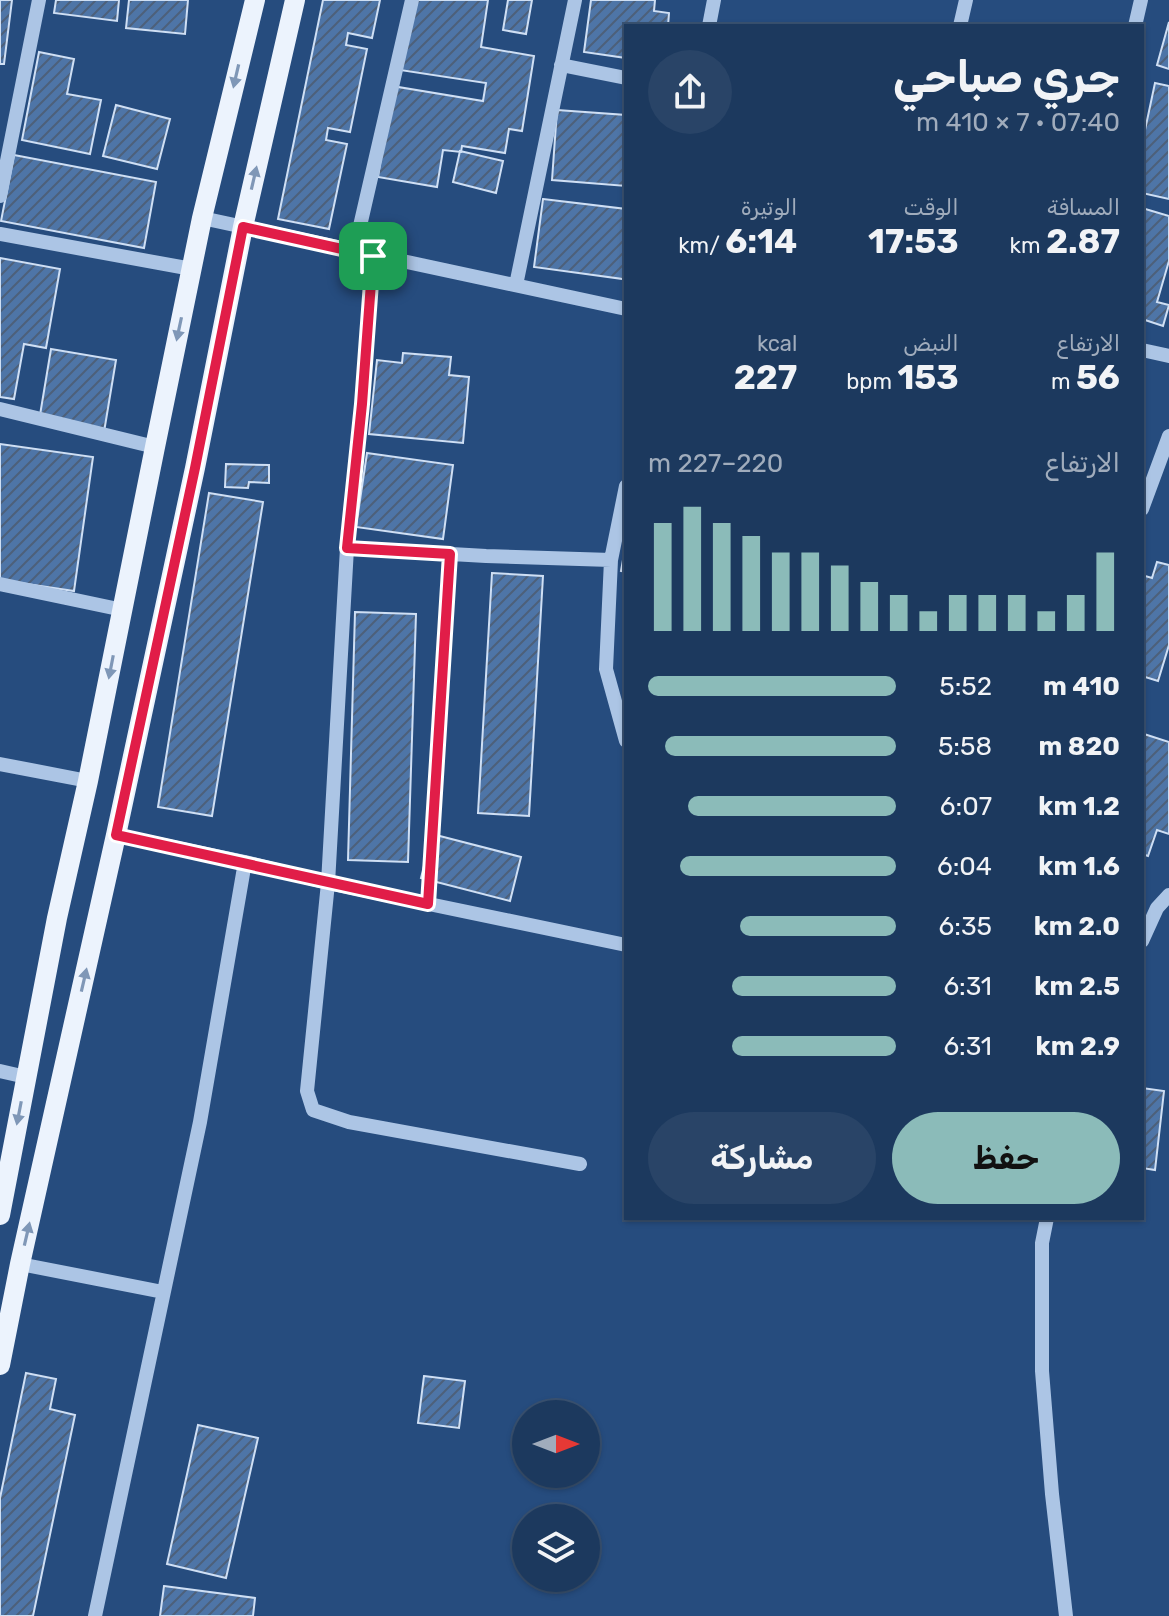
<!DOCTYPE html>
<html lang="ar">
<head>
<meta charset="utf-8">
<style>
  body { margin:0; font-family:Rubik,Vazirmatn,sans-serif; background:#294467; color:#f1f3f6; direction:rtl; height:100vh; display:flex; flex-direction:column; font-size:30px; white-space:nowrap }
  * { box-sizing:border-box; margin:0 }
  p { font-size:26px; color:#a0acbc }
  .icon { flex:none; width:44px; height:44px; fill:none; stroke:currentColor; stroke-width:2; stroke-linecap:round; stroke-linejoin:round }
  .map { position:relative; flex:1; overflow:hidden; direction:ltr }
  .drawer { position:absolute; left:624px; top:24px; width:520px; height:1196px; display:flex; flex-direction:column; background:#1c395e; border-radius:0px; box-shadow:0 2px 6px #0004,0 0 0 2px #3a5373; direction:rtl }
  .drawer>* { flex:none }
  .needle { width:52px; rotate:90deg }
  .tools { position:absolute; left:512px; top:1400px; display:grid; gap:16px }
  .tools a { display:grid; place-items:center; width:88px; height:88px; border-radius:50%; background:#1c395e; box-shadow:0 2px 6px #0004,0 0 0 2px #3a5373; font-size:40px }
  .pin { position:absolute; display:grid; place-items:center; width:68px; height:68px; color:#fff; margin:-34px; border-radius:16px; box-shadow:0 4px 12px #0006 }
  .round { display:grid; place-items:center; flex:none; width:84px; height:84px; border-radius:42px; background:#294467 }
  .head { display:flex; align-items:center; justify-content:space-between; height:136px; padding:0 24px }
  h1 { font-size:44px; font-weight:700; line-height:60px }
  .figures { display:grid; grid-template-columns:repeat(3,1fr); gap:12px; height:136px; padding:8px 24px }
  .figures div { display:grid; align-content:center }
  .figures b { font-size:34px; font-weight:700 }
  .figures small { font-size:22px; font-weight:400 }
  .figures p { font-size:22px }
  .chart { height:224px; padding:16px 24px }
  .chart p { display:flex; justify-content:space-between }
  .chart svg { width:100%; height:144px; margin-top:8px; stroke:#8bbbb9; stroke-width:6 }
  .action { display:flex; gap:16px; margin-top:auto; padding:16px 24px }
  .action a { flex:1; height:92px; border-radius:48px; background:#8bbbb9; color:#111; font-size:32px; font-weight:700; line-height:92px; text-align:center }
  .action a+a { background:#294467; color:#f1f3f6 }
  ul { padding:0 24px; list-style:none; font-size:26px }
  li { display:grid; grid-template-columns:128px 96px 1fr; align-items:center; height:60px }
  li i { height:20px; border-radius:10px; background:#8bbbb9 }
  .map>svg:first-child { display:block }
  .building { fill:url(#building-hatch); stroke:#cfdff4; stroke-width:2 }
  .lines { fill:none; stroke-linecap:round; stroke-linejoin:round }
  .minor { stroke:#acc5e5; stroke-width:14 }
  .major { stroke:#ecf3fd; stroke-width:20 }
  .oneway { fill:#7f97b7 }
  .route-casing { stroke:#fff; stroke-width:16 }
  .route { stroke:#e11d48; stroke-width:10 }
</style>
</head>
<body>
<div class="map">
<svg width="1169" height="1616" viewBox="0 0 1169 1616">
  <defs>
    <pattern id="building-hatch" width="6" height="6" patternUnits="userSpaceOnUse" patternTransform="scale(2)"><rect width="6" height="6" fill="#4e75a7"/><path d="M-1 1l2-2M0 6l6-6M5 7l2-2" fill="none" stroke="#4d607a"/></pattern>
  </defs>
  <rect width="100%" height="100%" fill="#264c7e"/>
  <!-- building -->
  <path class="building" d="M0,0H12L4,64H0Z
    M56,0H119L117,21L54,13Z
    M129,0H188L185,34L126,28Z
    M323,0H380L372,38L348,33L346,45L367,49L350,132L328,128L326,140L347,144L329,229L278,219Z
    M411,0H488L481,47L534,56L522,131L509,129L505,153L462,146L461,152L443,150L437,187L378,177L392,86L483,101L486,83L400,70Z
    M508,0H532L526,34L503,30Z
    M591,0H655L654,11L669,13L668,26H626V58L584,52Z
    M1169,22V69L1157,65Z
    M39,52L74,59L67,94L101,100L90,154L22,140Z
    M1155,83L1169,86V199L1142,193V144Z
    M116,105L170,119L157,169L103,156Z
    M557,110L626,115V186L552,180Z
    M460,151L503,161L496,193L453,182Z
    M14,155L156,182L144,248L1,221Z
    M543,199L626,209V253L623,279L534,267Z
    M1142,208L1169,216V261L1157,302L1169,305L1163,326L1142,319Z
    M0,258L60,269L46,348L24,344L14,399L0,397Z
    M51,349L116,360L104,432L39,421Z
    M403,353L451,357L449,375L469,377L463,443L369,434L377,360L402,363Z
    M0,444L93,457L74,591L0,580Z
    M367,453L453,465L443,539L356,527Z
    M226,464L269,465V483L249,482L248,488L225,487Z
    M209,493L263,502L212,816L158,807Z
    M626,543V572L621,571Z
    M1157,562L1169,565V645L1158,681L1142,676V575L1152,578Z
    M492,573L543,576L529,816L478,813Z
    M355,612L416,614L408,862L348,860Z
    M1144,734L1169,742V834L1157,830L1148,856L1142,854V741Z
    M432,834L521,857L510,901L421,878Z
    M1142,1088L1164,1091L1155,1170L1142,1168Z
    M26,1373L56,1379L50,1409L75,1415L33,1616H0V1498Z
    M424,1376L465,1381L459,1428L418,1423Z
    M198,1425L258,1438L226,1578L167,1564Z
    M164,1586L255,1598L253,1616H160Z"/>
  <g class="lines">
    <!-- minor -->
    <path class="minor" d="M709,26L714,0
      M960,26L966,0
      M1135,26L1141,0
      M561,65L626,78
      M0,196L39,0
      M202,218L626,309
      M0,234L192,269
      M354,252L412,0
      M373,256L362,404L347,548L328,883L307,1091L313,1110L349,1122L580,1164
      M516,285L575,0
      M1142,350L1169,356
      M0,409L155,447
      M626,486L611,560L606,669L626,741
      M1142,509L1169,436
      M347,548L486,556L611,560
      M0,584L123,610
      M0,764L88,781
      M116,835L245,862L328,883L626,945
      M428,904L450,554
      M1142,941L1157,908L1169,895
      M0,1071L26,1077
      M1047,1218L1042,1243V1371L1052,1494L1066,1616
      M20,1264L163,1292
      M95,1616L200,1122L245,862"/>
    <!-- major -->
    <path class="major" d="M0,1215L57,918L88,781L155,447L202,218L255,0
      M0,1365L20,1264L116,835L195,468L243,227L295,0"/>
  </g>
  <!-- one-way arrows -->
  <defs><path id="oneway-solid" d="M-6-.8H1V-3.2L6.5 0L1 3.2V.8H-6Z" transform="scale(2)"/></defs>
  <g class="oneway">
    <use href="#oneway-solid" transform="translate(236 76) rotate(103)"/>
    <use href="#oneway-solid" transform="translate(254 178) rotate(-77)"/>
    <use href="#oneway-solid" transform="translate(179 329) rotate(102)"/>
    <use href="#oneway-solid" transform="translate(111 667) rotate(101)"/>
    <use href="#oneway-solid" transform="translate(84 980) rotate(-77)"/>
    <use href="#oneway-solid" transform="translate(19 1113) rotate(101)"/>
    <use href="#oneway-solid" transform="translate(27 1234) rotate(-77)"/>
  </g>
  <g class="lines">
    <!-- route casing -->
    <g class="route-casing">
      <path id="route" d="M243,227L373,256L362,404L347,548L450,554L428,904L116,835L195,468Z"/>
    </g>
    <!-- route -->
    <use href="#route" class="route"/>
  </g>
</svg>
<div class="tools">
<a><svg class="needle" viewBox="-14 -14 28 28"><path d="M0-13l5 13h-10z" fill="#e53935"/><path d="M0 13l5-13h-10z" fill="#a0acbc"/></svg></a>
<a><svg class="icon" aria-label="layers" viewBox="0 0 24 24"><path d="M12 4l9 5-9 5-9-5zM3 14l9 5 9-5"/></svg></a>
</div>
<div class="pin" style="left:373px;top:256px;background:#1e9e55"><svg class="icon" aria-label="arrive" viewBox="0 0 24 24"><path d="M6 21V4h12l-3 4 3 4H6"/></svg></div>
<section class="drawer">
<div class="head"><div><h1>جري صباحي</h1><p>07:40 · 7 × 410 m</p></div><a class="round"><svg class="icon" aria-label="share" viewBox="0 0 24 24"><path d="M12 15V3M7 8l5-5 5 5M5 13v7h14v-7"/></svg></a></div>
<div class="figures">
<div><p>المسافة</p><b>2.87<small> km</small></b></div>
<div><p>الوقت</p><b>17:53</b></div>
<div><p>الوتيرة</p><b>6:14<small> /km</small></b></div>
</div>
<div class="figures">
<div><p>الارتفاع</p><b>56<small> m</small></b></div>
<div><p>النبض</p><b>153<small> bpm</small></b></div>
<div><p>kcal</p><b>227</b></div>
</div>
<div class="chart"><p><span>الارتفاع</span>220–227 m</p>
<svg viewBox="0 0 160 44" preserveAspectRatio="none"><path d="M5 44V11M15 44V6M25 44V11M35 44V15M45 44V20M55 44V20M65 44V24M75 44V29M85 44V33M95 44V38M105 44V33M115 44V33M125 44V33M135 44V38M145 44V33M155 44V20"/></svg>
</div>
<ul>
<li><b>410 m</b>5:52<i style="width:100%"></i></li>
<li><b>820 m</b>5:58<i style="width:93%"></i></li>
<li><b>1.2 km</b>6:07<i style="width:84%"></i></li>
<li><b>1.6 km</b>6:04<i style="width:87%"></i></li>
<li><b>2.0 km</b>6:35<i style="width:63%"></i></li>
<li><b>2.5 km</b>6:31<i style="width:66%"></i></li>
<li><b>2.9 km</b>6:31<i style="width:66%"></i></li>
</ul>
<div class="action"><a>حفظ</a><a>مشاركة</a></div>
</section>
</div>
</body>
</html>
